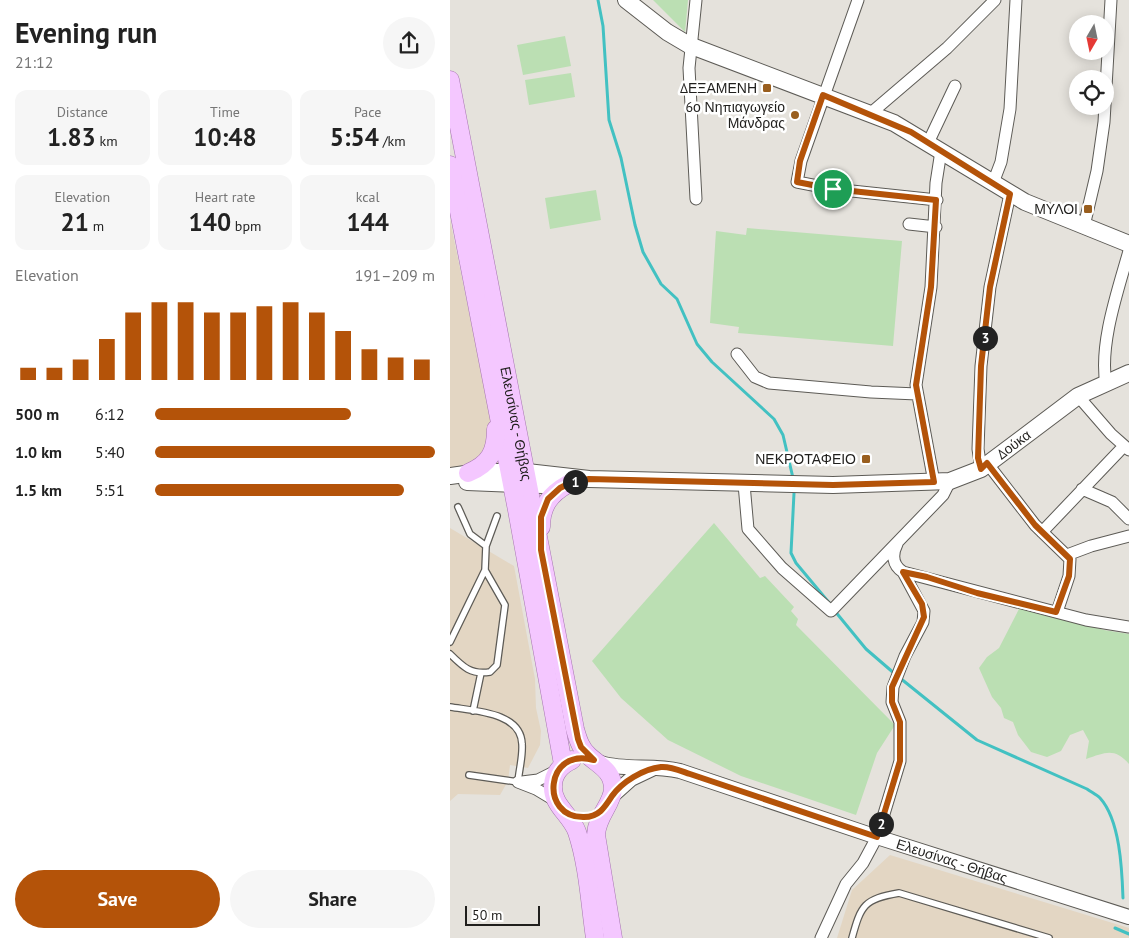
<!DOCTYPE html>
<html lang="en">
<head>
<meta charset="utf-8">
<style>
  body { margin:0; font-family:"PT Sans",sans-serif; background:#f6f6f6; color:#222; height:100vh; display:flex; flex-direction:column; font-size:19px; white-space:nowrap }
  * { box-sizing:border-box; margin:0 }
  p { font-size:16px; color:#767676 }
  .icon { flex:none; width:28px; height:28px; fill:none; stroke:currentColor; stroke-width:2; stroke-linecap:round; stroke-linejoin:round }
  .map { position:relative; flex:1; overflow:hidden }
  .side { display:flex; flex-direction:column; background:#fff; width:450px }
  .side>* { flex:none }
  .needle { width:32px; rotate:189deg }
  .tools { position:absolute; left:619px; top:15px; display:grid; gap:10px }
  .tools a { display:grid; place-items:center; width:45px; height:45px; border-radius:50%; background:#fff; box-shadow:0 2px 12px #0003; font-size:25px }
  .scale { position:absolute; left:15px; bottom:12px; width:75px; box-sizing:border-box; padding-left:5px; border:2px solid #201f1d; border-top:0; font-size:14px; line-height:18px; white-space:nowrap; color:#201f1d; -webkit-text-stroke:4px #fff; paint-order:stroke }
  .pin { position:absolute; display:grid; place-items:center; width:42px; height:42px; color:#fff; margin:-21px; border:2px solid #fff; border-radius:50%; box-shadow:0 1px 5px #0007 }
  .km { position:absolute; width:25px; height:25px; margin:-12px; border-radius:50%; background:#222; color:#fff; font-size:14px; line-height:25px; text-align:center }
  .round { display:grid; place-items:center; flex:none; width:52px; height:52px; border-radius:26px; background:#f6f6f6 }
  .head { display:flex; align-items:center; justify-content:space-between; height:85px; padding:0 15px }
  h1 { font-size:28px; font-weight:800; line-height:38px }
  .figures { display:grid; grid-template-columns:repeat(3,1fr); gap:8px; height:85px; padding:5px 15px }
  .figures div { display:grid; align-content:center; border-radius:12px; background:#f6f6f6; text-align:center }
  .figures b { font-size:25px; font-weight:800 }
  .figures small { font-size:14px; font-weight:400 }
  .figures p { font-size:14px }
  .chart { height:140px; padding:10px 15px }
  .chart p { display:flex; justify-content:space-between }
  .chart svg { width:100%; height:90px; margin-top:5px; stroke:#b45309; stroke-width:6 }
  .action { display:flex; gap:10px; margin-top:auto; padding:10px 15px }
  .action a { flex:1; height:58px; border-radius:30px; background:#b45309; color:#fff; font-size:20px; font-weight:800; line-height:58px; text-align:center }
  .action a+a { background:#f6f6f6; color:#222 }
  ul { padding:0 15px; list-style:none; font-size:16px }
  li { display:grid; grid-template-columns:80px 60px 1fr; align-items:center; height:38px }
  li i { height:12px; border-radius:6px; background:#b45309 }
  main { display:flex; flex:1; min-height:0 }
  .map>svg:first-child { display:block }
  .industrial { fill:#e3d6c3 }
  .green { fill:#bbdfb3 }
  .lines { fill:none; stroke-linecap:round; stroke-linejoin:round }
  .stream { stroke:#42c1c2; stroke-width:3 }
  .service-casing { stroke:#5d5b56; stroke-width:8 }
  .minor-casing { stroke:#5d5b56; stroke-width:13 }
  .tertiary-casing { stroke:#5d5b56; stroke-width:16 }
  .secondary-casing { stroke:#5d5b56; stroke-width:18 }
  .primary-casing { stroke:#a574b0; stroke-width:19 }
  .service { stroke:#fff; stroke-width:5.5 }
  .minor { stroke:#fff; stroke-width:11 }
  .tertiary { stroke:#fff; stroke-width:14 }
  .secondary { stroke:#fff; stroke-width:16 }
  .primary { stroke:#f4c7ff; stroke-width:18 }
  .route-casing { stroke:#fff; stroke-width:10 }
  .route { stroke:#b45309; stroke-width:6 }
  .poi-dot { fill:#995e1e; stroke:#fff; stroke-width:2 }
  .labels { text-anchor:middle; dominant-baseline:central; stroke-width:5; stroke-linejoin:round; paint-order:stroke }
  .poi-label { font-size:14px; fill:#201f1d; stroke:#fff; text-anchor:end }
  .street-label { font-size:14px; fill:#201f1d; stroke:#fff }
</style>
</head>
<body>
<main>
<section class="side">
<div class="head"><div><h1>Evening run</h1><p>21:12</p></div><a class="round"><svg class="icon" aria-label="share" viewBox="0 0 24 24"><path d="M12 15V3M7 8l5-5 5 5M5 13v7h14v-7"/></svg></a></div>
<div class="figures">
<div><p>Distance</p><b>1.83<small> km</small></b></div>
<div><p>Time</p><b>10:48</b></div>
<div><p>Pace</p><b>5:54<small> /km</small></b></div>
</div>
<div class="figures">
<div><p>Elevation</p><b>21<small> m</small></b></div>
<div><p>Heart rate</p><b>140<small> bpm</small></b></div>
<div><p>kcal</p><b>144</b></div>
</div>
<div class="chart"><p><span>Elevation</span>191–209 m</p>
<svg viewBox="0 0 160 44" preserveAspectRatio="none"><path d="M5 44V38M15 44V38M25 44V34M35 44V24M45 44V11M55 44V6M65 44V6M75 44V11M85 44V11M95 44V8M105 44V6M115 44V11M125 44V20M135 44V29M145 44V33M155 44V34"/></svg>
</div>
<ul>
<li><b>500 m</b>6:12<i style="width:70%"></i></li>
<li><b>1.0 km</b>5:40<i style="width:100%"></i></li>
<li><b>1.5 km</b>5:51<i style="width:89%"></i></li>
</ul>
<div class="action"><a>Save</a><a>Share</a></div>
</section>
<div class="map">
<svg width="679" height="938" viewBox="0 0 679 938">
  <rect width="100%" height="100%" fill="#e5e2dc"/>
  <!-- industrial -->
  <path class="industrial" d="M0,220L51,467H0Z
    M0,528L64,566L85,679L86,708L91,731L90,745L78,768L60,765L58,781L50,795L8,794L0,801Z
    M440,855L679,928V938H387L402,890Z"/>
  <!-- green -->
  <path class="green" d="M203,0H238L235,32Z
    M115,36L121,66L73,75L67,45Z
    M121,73L125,97L79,105L75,80Z
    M146,190L151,220L100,229L95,198Z
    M297,228L452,241L443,346L288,333L289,327L260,323L266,231L296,235Z
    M264,523L310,578L315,576L344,607L341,611L348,619L346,625L445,725L427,753L406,815L291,776L218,740L171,698L142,661Z
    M570,607L654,630L679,634V764C664,747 655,753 636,759L639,741L633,730L620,735L611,751L597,757L581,752L568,735L563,722L554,718L551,708L542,697L529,668L537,657L549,648Z"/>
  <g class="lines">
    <!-- stream -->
    <path class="stream" d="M148,0L153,26L159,120L171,158L185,225L193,252L211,284L227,299L247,344L262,362L324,419L333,435L343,478
      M344,493L341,553L346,563L381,605
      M384,610L416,649L445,674
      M450,678L527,740L637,789C641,792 647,795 650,798C670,820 672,869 673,898
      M665,928L679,934"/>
    <!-- service casing -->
    <g class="service-casing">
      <path id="service" d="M8,507L20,534L36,546
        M0,642L35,570
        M0,654C13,667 21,675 40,672L47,665L55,605L35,570L36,546L47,516
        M0,707C24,711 71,712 72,744C73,756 69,770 68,782L19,775
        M23,711L31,673
        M402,938C411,905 414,899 449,893L599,938"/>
    </g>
    <!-- minor casing -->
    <g class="minor-casing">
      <path id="minor" d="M246,0L239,68L246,199
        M408,0L351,161L347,182L383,189L487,200
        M421,113L497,48L545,0
        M478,143L505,86
        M543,183L551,162L560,109L566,0
        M459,224L486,227
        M634,226L647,171L654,122L661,0
        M287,354L305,377L319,383L421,392L467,394
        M656,384C649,344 668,290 679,251
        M628,396L661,434L679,450
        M537,463L585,525L620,559L619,576L607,612
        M531,469L528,449L531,366L540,287L560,194
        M484,482L466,385L481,287L486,183L491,151
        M294,484L298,529L332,568L381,611L493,495L500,481
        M632,489L662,502L679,519
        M592,532L674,446
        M447,544C442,554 442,565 453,572L636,620L679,627
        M617,555L641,546L679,536
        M68,782L86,789L106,801
        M72,782L88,780L108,770
        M371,938L396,884L413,863L427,837L450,761V722L442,702L443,687L455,656L473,622L474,611L453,572"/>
    </g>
    <!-- tertiary casing -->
    <g class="tertiary-casing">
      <g id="tertiary">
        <path id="s1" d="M151,763C176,771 203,764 230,771L427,837L679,917"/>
        <path d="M162,796L181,779L202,769"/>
      </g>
    </g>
    <!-- secondary casing -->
    <g class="secondary-casing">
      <g id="secondary">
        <path d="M176,0L217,32L239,45L444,123L575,202L679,244"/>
        <path id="s2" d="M0,476L29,472H77L139,479L383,485L500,481L531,469L628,396L679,373"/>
        <path d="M17,482L92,485L122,483"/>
      </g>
    </g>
    <!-- primary casing -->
    <g class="primary-casing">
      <g id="primary">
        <path id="s3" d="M0,80L125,729C128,740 131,749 139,756C150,766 163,771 163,789C162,805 147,815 146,835L163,938"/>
        <path d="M0,165L67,510L113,764"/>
        <path d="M18,473C40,464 46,451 46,429"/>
        <path d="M91,527C91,506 100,494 118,484"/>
        <path d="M122,760C111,765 103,774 103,786C102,805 121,815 127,832C138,865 140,904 145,938"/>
      </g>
    </g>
    <!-- service -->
    <use href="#service" class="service"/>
    <!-- minor -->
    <use href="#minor" class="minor"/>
    <!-- tertiary -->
    <use href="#tertiary" class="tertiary"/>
    <!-- secondary -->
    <use href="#secondary" class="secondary"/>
    <!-- primary -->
    <use href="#primary" class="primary"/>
  </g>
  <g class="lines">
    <!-- route casing -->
    <g class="route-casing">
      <path id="route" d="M373,95L461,132L560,194L540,287L531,366L528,458L531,469L537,463L585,525L620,559L619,576L606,612L527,593L477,577L453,572L472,604L474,617L442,687V702L450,722V761L427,837L240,774C231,771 220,766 211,767C193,769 172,782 162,796C155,807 149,817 134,817C89,818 95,746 144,760L131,747L128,739L91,550V517L98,499L110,488L118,484L139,479L383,485L484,482L466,385L481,287L486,200L383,189L347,182L350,161Z"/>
    </g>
    <!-- route -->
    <use href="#route" class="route"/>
  </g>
  <!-- markers -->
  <g class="poi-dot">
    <rect x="312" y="83" width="10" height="10" rx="2.5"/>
    <circle cx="345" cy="115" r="5"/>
    <rect x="633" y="204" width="10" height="10" rx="2.5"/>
    <rect x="411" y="454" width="10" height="10" rx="2.5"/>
  </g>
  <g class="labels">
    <!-- poi labels -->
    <g class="poi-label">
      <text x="307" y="88">ΔΕΞΑΜΕΝΗ</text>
      <text x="335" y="107">6ο Νηπιαγωγείο<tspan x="335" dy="16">Μάνδρας</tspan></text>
      <text x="628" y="209">ΜΥΛΟΙ</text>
      <text x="406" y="459">ΝΕΚΡΟΤΑΦΕΙΟ</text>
    </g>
    <!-- street labels -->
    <g class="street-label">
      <text stroke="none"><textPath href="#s3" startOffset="350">Ελευσίνας - Θήβας</textPath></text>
      <text stroke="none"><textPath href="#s2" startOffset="575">Δούκα</textPath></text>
      <text stroke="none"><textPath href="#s1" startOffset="366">Ελευσίνας - Θήβας</textPath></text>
    </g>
  </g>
</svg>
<div class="tools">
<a><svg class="needle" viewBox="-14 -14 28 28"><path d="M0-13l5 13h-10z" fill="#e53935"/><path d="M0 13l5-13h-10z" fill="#767676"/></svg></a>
<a><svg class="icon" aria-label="locate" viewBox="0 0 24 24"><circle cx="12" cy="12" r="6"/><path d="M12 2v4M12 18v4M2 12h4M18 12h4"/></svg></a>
</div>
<div class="scale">50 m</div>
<div class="pin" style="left:383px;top:189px;background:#1e9e55"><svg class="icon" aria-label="arrive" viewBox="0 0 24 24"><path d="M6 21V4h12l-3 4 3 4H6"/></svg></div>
<b class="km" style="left:125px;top:482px">1</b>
<b class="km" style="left:431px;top:824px">2</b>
<b class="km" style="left:535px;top:338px">3</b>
</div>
</main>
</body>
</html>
